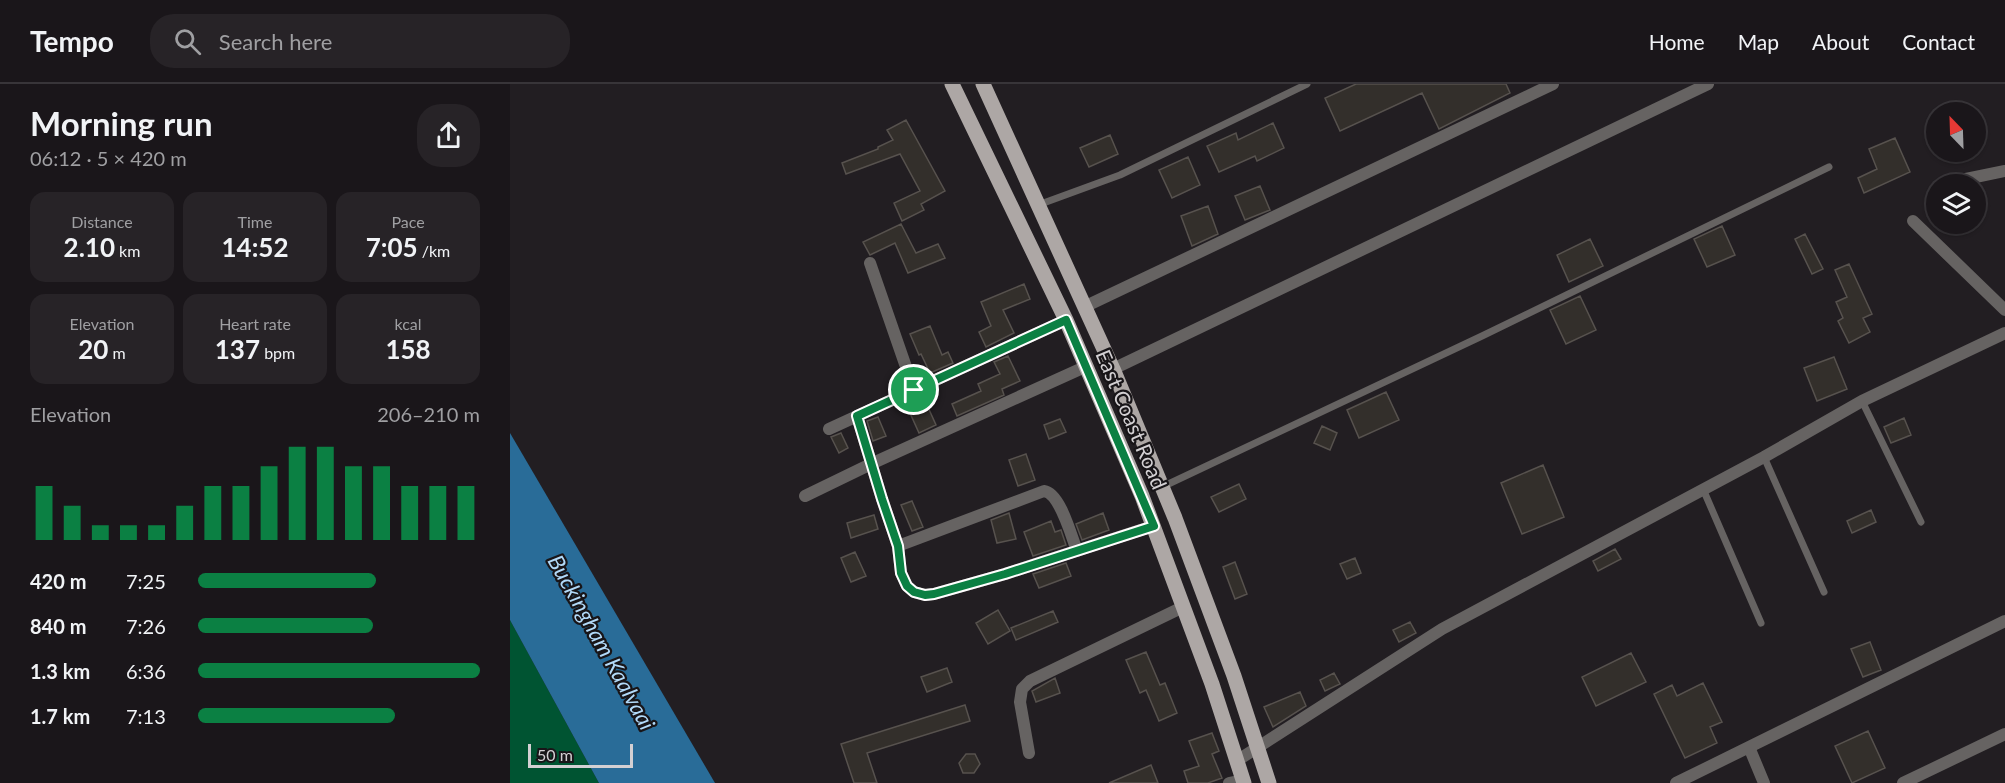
<!DOCTYPE html>
<html lang="en">
<head>
<meta charset="utf-8">
<style>
  body { margin:0; font-family:Lato,sans-serif; background:#272327; color:#f1f3f6; height:100vh; display:flex; flex-direction:column; font-size:22px; white-space:nowrap }
  * { box-sizing:border-box; margin:0 }
  p { font-size:20px; color:#9f9fa2 }
  .icon { flex:none; width:33px; height:33px; fill:none; stroke:currentColor; stroke-width:2; stroke-linecap:round; stroke-linejoin:round }
  .map { position:relative; flex:1; overflow:hidden }
  .drawer { display:flex; flex-direction:column; background:#1a161a; width:510px }
  .drawer>* { flex:none }
  .needle { width:39px; rotate:337deg }
  .buttons { position:absolute; left:1416px; top:18px; display:grid; gap:12px }
  .buttons a { display:grid; place-items:center; width:60px; height:60px; border-radius:50%; background:#1a161a; box-shadow:0 2px 4px #0004,0 0 0 2px #383539; font-size:30px }
  .scale { position:absolute; left:18px; bottom:15px; width:105px; box-sizing:border-box; padding-left:6px; border:3px solid #d3d0d3; border-top:0; font-size:16px; line-height:21px; white-space:nowrap; color:#d3d0d3; -webkit-text-stroke:4px #181518; paint-order:stroke }
  .pin { position:absolute; display:grid; place-items:center; width:51px; height:51px; color:#fff; margin:-26px; border:3px solid #fff; border-radius:50%; box-shadow:0 2px 6px #0007 }
  .round { display:grid; place-items:center; flex:none; width:63px; height:63px; border-radius:24px; background:#272327 }
  .overview { display:flex; align-items:center; justify-content:space-between; height:102px; padding:0 30px }
  h1 { font-size:33px; font-weight:700; line-height:45px }
  .metrics { display:grid; grid-template-columns:repeat(3,1fr); gap:9px; height:102px; padding:6px 30px }
  .metrics div { display:grid; align-content:center; border-radius:15px; background:#272327; text-align:center }
  .metrics b { font-size:26px; font-weight:700 }
  .metrics small { font-size:16px; font-weight:400 }
  .metrics p { font-size:16px }
  .chart { height:168px; padding:12px 30px }
  .chart p { display:flex; justify-content:space-between }
  .chart svg { width:100%; height:108px; margin-top:6px; stroke:#0b8043; stroke-width:6 }
  ul { padding:0 30px; list-style:none; font-size:20px }
  li { display:grid; grid-template-columns:96px 72px 1fr; align-items:center; height:45px }
  li i { height:15px; border-radius:8px; background:#0b8043 }
  header { display:flex; align-items:center; gap:36px; box-sizing:border-box; height:84px; padding:0 30px; background:#1a161a; border-bottom:2px solid #383539 }
  header strong { font-size:28px }
  nav { display:flex; gap:33px; margin-inline-start:auto; font-size:21px }
  .search { width:420px; height:54px; background:#272327; display:flex; align-items:center; gap:15px; box-sizing:border-box; padding:0 21px; border-radius:24px; color:#9f9fa2; font-size:22px }
  main { display:flex; flex:1; min-height:0 }
  .map>svg:first-child { display:block }
  .green { fill:#005432 }
  .water { fill:#296c98 }
  .building { fill:#332f2b; stroke:#57524e; stroke-width:1.5 }
  .lines { fill:none; stroke-linecap:round; stroke-linejoin:round }
  .service { stroke:#666362; stroke-width:7 }
  .minor { stroke:#666362; stroke-width:12 }
  .primary { stroke:#ada7a5; stroke-width:15 }
  .route-casing { stroke:#fff; stroke-width:12 }
  .route { stroke:#0b8043; stroke-width:8 }
  .labels { text-anchor:middle; dominant-baseline:central; stroke-width:4.5; stroke-linejoin:round; paint-order:stroke }
  .street-label { font-size:21px; fill:#d3d0d3; stroke:#181518 }
  .water-label { font-size:22px; font-style:italic; fill:#b2daf9; stroke:#181518 }
</style>
</head>
<body>
<header>
<strong>Tempo</strong>
<div class="search"><svg class="icon" aria-label="search" viewBox="0 0 24 24"><circle cx="10" cy="10" r="6"/><path d="M15 15l6 6"/></svg>Search here</div>
<nav><a>Home</a><a>Map</a><a>About</a><a>Contact</a></nav>
</header>
<main>
<section class="drawer">
<div class="overview"><div><h1>Morning run</h1><p>06:12 · 5 × 420 m</p></div><a class="round"><svg class="icon" aria-label="share" viewBox="0 0 24 24"><path d="M12 15V3M7 8l5-5 5 5M5 13v7h14v-7"/></svg></a></div>
<div class="metrics">
<div><p>Distance</p><b>2.10<small> km</small></b></div>
<div><p>Time</p><b>14:52</b></div>
<div><p>Pace</p><b>7:05<small> /km</small></b></div>
</div>
<div class="metrics">
<div><p>Elevation</p><b>20<small> m</small></b></div>
<div><p>Heart rate</p><b>137<small> bpm</small></b></div>
<div><p>kcal</p><b>158</b></div>
</div>
<div class="chart"><p><span>Elevation</span>206–210 m</p>
<svg viewBox="0 0 160 44" preserveAspectRatio="none"><path d="M5 44V22M15 44V30M25 44V38M35 44V38M45 44V38M55 44V30M65 44V22M75 44V22M85 44V14M95 44V6M105 44V6M115 44V14M125 44V14M135 44V22M145 44V22M155 44V22"/></svg>
</div>
<ul>
<li><b>420 m</b>7:25<i style="width:63%"></i></li>
<li><b>840 m</b>7:26<i style="width:62%"></i></li>
<li><b>1.3 km</b>6:36<i style="width:100%"></i></li>
<li><b>1.7 km</b>7:13<i style="width:70%"></i></li>
</ul>
</section>
<div class="map">
<svg width="1495" height="699" viewBox="0 0 1495 699">
  <rect width="100%" height="100%" fill="#221e22"/>
  <!-- green -->
  <path class="green" d="M0,536L89,699H0Z"/>
  <!-- water -->
  <path class="water" d="M0,349L205,699H89L0,536Z"/>
  <!-- building -->
  <path class="building" d="M846,0H996L1000,9L929,45L912,9L830,47L815,14Z
    M396,36L435,107L411,120L414,126L392,137L384,119L410,107L390,70L336,90L332,79L368,65V63L383,56L377,46Z
    M763,39L774,64L747,77L745,72L709,88L697,62L726,49L728,56Z
    M600,51L608,70L579,83L570,64Z
    M1385,54L1400,88L1354,109L1348,94L1367,85L1359,65Z
    M678,73L690,101L662,114L649,86Z
    M750,102L760,126L735,136L725,112Z
    M698,122L708,150L682,162L671,132Z
    M391,140L406,169L428,160L435,174L398,189L385,159L360,171L353,158Z
    M1212,142L1225,171L1197,183L1184,155Z
    M1295,150L1313,185L1302,190L1285,155Z
    M1080,155L1093,182L1059,198L1047,171Z
    M1339,180L1362,230L1353,234L1360,248L1339,259L1328,237L1333,234L1326,218L1337,213L1325,186Z
    M514,200L520,215L493,226L504,249L476,263L469,248L481,242L471,218Z
    M1070,212L1086,246L1056,260L1040,226Z
    M420,242L432,271L438,268L443,279L420,289L411,270L409,271L400,250Z
    M498,272L510,297L492,305L494,311L447,332L442,320L471,307L468,300L490,290L484,278Z
    M1324,273L1337,305L1307,317L1294,284Z
    M876,308L889,336L849,354L837,326Z
    M417,321L426,341L409,349L400,329Z
    M368,333L376,352L363,357L357,337Z
    M1394,334L1401,351L1381,359L1374,343Z
    M550,335L556,348L539,355L534,341Z
    M812,342L827,349L820,366L804,359Z
    M331,349L338,364L329,369L321,353Z
    M516,370L525,396L508,402L499,376Z
    M1033,381L1054,433L1012,450L991,399Z
    M729,400L736,415L709,428L701,413Z
    M402,417L413,443L402,447L391,421Z
    M1361,426L1366,438L1342,449L1337,437Z
    M499,429L506,455L487,459L481,436Z
    M593,429L599,446L572,456L566,440Z
    M364,431L368,445L341,454L337,439Z
    M541,437L545,448L551,446L556,461L523,472L514,448Z
    M1105,465L1111,475L1088,487L1083,477Z
    M345,468L356,492L341,498L331,474Z
    M845,474L851,489L837,495L830,480Z
    M725,478L737,510L725,515L713,483Z
    M556,479L561,492L529,504L523,490Z
    M488,526L500,547L478,560L466,539Z
    M543,527L548,538L506,556L501,544Z
    M900,538L906,549L889,558L883,546Z
    M1360,558L1371,586L1353,593L1341,565Z
    M636,568L650,601L655,599L667,629L649,637L636,606L630,609L616,576Z
    M1121,569L1136,598L1086,622L1072,593Z
    M437,584L442,598L417,608L411,593Z
    M824,589L830,600L815,607L810,596Z
    M545,594L550,609L526,618L522,607Z
    M1193,599L1212,638L1200,643L1207,659L1175,674L1144,610L1162,601L1167,612Z
    M790,608L796,622L763,643L754,623Z
    M455,621L460,637L357,669L367,699H344L331,660Z
    M1358,647L1375,684L1342,699L1325,662Z
    M702,649L709,667L702,670L712,694L698,699H678L674,687L689,682L679,657Z
    M456,670H465L470,680L464,689H453L449,679Z
    M641,681L648,699H599Z"/>
  <g class="lines">
    <!-- service -->
    <path class="service" d="M528,121L610,91L797,0
      M1352,317L1411,438
      M1254,373L1314,508
      M652,403L972,252L1319,83
      M1193,405L1251,539"/>
    <!-- minor -->
    <path class="minor" d="M1451,96L1495,87
      M1403,137L1495,226
      M360,179L404,306
      M574,223L1043,0
      M603,285L1198,0
      M347,332L372,415L388,462L391,489L397,502L404,508L415,511L424,510L495,490L643,442
      M319,345L556,236
      M295,412L363,379L577,282
      M388,462L534,407C550,409 561,451 567,467
      M1239,663L1254,699
      M519,669L510,618L512,605L520,597L673,523
      M728,676L932,545L1254,373L1352,317L1495,249
      M719,699L733,696
      M1166,699L1495,537
      M1393,699L1495,650"/>
    <!-- primary -->
    <path class="primary" d="M442,0L556,236L632,412L702,600L734,699
      M473,0L603,285L665,434L724,592L759,699"/>
  </g>
  <g class="lines">
    <!-- route casing -->
    <g class="route-casing">
      <path id="route" d="M556,236L644,442L495,490L424,510L415,511L404,508L397,502L391,489L388,462L372,415L347,332Z"/>
    </g>
    <!-- route -->
    <use href="#route" class="route"/>
  </g>
  <g class="labels">
    <!-- street labels -->
    <g class="street-label">
      <text transform="translate(622 335) rotate(67)">East Coast Road</text>
    </g>
    <!-- water labels -->
    <g class="water-label">
      <text transform="translate(92 558) rotate(61)">Buckingham Kaalvaai</text>
    </g>
  </g>
</svg>
<div class="buttons">
<a><svg class="needle" viewBox="-14 -14 28 28"><path d="M0-13l5 13h-10z" fill="#e53935"/><path d="M0 13l5-13h-10z" fill="#9f9fa2"/></svg></a>
<a><svg class="icon" aria-label="layers" viewBox="0 0 24 24"><path d="M12 4l9 5-9 5-9-5zM3 14l9 5 9-5"/></svg></a>
</div>
<div class="scale">50 m</div>
<div class="pin" style="left:404px;top:306px;background:#1e9e55"><svg class="icon" aria-label="arrive" viewBox="0 0 24 24"><path d="M6 21V4h12l-3 4 3 4H6"/></svg></div>
</div>
</main>
</body>
</html>
